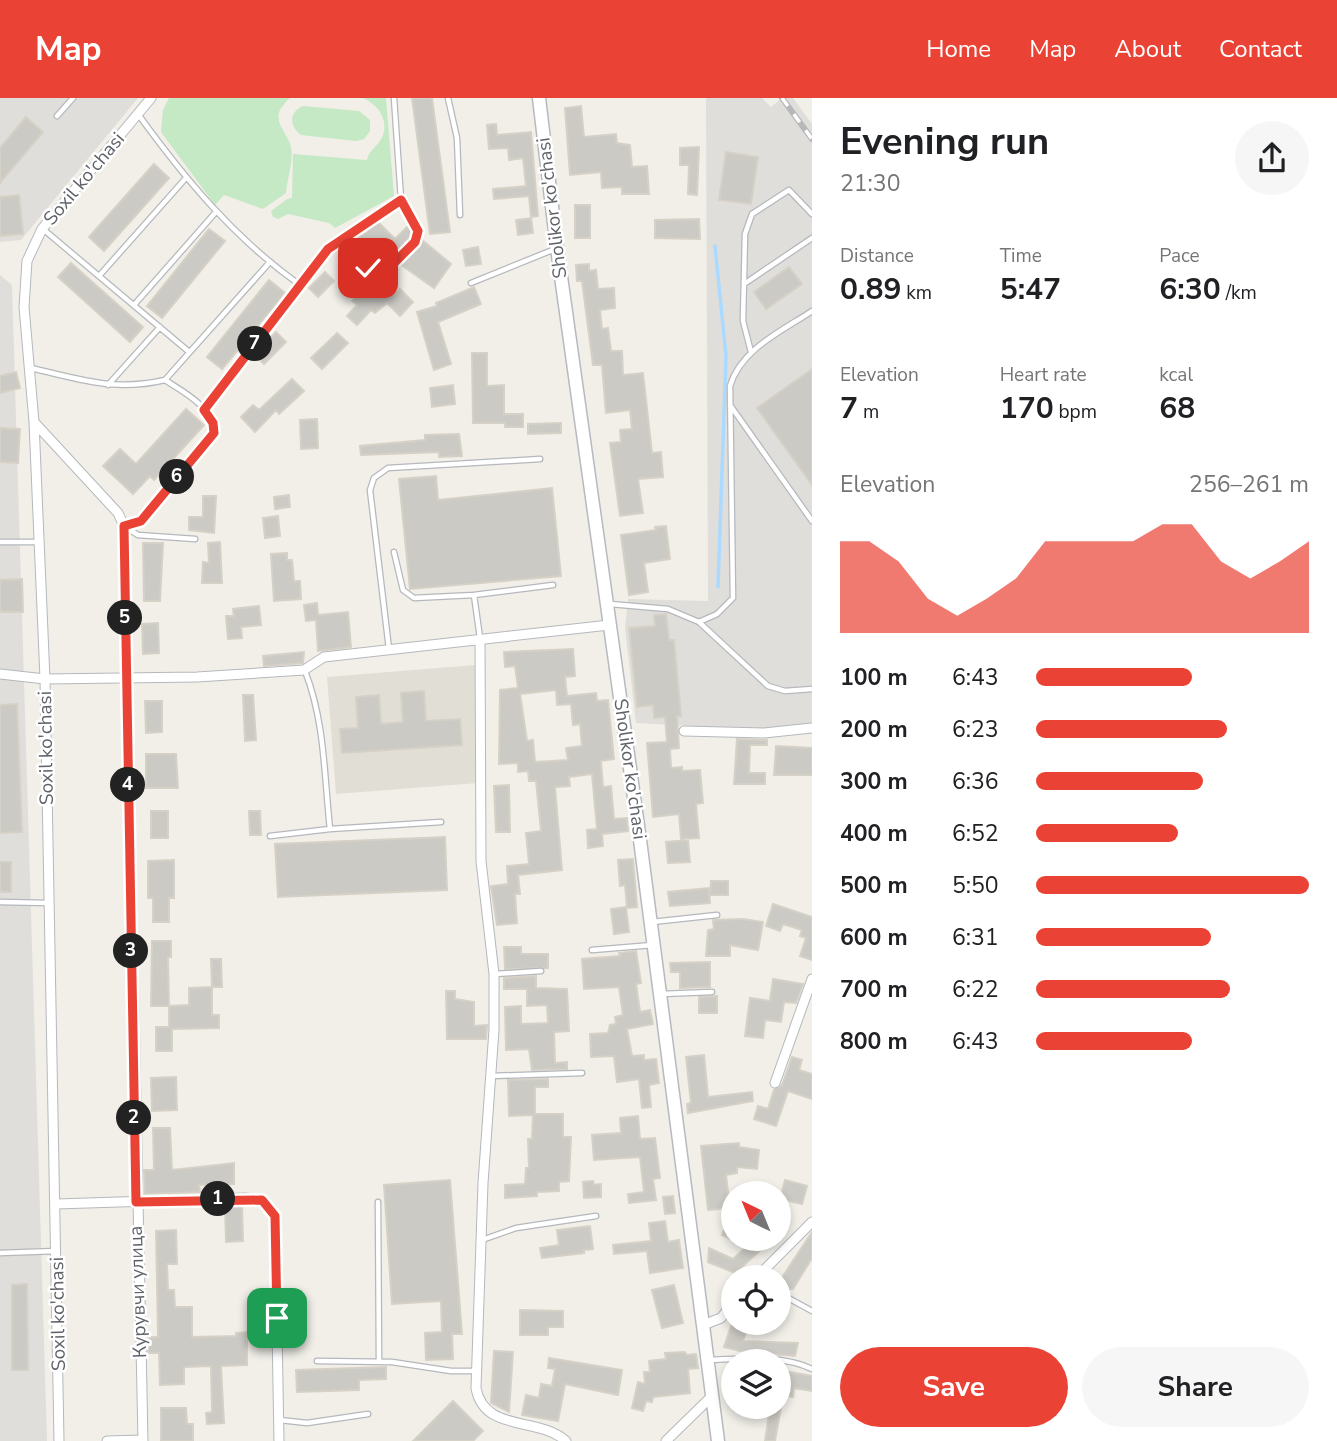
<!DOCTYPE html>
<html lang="en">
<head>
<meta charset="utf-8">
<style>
  body { margin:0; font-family:"Nunito Sans",sans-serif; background:#f6f6f6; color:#202124; height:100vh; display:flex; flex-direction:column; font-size:26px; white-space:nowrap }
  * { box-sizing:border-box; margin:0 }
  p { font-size:23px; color:#757577 }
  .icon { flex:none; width:38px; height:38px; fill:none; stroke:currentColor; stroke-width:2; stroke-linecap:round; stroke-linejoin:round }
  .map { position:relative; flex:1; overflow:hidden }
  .sheet { display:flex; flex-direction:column; background:#fff; width:525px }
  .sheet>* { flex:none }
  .needle { width:46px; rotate:317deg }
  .controls { position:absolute; left:721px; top:1083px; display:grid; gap:14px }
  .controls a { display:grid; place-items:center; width:70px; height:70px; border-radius:50%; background:#fff; box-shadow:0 4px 10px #0003; font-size:35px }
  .pin { position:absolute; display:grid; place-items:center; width:60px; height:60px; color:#fff; margin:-30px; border-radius:14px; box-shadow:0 4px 10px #0006 }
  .km { position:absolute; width:35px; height:35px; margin:-18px; border-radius:50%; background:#222; color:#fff; font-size:19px; line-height:35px; text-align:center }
  .round { display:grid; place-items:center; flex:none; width:74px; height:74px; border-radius:37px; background:#f6f6f6 }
  .overview { display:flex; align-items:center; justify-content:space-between; height:119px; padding:0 28px }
  h1 { font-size:38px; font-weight:700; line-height:52px }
  .metrics { display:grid; grid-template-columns:repeat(3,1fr); gap:10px; height:119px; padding:7px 28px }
  .metrics div { display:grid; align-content:center }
  .metrics b { font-size:30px; font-weight:700 }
  .metrics small { font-size:19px; font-weight:400 }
  .metrics p { font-size:19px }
  .chart { height:196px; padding:14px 28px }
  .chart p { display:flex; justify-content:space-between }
  .chart svg { width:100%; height:126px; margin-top:7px; fill:#ea4335; opacity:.7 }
  .button { display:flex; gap:14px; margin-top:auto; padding:14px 28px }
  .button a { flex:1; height:80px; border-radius:42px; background:#ea4335; color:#fff; font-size:28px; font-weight:700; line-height:80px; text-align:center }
  .button a+a { background:#f6f6f6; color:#202124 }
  ul { padding:0 28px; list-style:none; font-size:23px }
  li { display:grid; grid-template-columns:112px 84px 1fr; align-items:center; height:52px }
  li i { height:18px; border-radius:9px; background:#ea4335 }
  header { display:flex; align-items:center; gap:42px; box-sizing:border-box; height:98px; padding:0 35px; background:#ea4335; color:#fff }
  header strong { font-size:33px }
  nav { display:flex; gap:38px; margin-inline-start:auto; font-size:24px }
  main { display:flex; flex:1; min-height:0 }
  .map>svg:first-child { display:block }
  .industrial { fill:#e0deda }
  .education { fill:#e1ded6 }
  .green { fill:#c5e8c5 }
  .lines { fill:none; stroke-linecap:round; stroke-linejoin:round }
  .stream { stroke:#aadaff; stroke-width:3.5 }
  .building { fill:#cccac5; stroke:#d6d1c6; stroke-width:2; fill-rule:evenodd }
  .lane-casing { stroke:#b5b8bc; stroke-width:7 }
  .street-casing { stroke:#b5b8bc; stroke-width:11 }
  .secondary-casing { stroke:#b6babf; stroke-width:15 }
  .lane { stroke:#fff; stroke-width:4.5 }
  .street { stroke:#fff; stroke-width:9 }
  .secondary { stroke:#fff; stroke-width:12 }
  .rail-casing { stroke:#b6b7b8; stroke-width:6 }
  .rail { stroke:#fff; stroke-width:3.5; stroke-dasharray:10; stroke-linecap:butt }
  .route-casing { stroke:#fff; stroke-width:14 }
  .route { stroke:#ea4335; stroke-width:9 }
  .labels { text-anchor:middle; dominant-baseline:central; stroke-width:5; stroke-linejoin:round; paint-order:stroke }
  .street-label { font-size:19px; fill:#5f6368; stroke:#fff }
</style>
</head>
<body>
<header>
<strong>Map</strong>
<nav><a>Home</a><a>Map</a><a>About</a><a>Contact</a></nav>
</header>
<main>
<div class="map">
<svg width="812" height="1343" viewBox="0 0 812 1343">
  <rect width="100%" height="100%" fill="#f1efe8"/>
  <!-- industrial -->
  <path class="industrial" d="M0,0H138L21,142L0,144Z
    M706,0H762L771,9L782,0H793L812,26V626L770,632L636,625L625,530L628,501L708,503Z
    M0,177L12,187L47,1343H0Z"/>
  <!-- education -->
  <path class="education" d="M475,567L478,685L336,696L327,579Z"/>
  <!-- green -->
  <path class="green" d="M169,0H290C266,21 286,30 291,49C294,61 287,82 286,95L263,111L224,97L215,107L161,34L163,12Z
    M363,0H386L394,98L335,130L329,125L288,116L278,121L273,119L271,113L287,101L292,100L293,56L367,62C368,54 375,50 380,43C391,26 380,7 363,0Z
    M303,8L359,13L370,22V33L364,41L356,43L301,37C289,28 289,14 303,8Z"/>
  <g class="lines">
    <!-- stream -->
    <path class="stream" d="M715,148L726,258L718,489"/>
  </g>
  <!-- building -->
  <path class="building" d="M412,0H432L450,134L430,136Z
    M581,8L584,39L616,36L617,45L630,47L632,69L647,68L649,96H622V89L602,90L601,74L570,77L565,10Z
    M26,19L43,34L0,85V50Z
    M496,26L497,37L531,34L538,118L531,119L529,98L494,101L493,91L526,88L523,60L509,62L508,50L489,51L487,27Z
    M699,49L697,97L688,96L689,67H680V50Z
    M726,54L758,59L751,106L719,102Z
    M154,66L169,80L104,153L89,139Z
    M19,97L23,136L0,138V99Z
    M575,107H590V140H575Z
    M531,120L533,135L518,137L516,122Z
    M699,121L700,141L655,140V122Z
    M377,123L395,141L408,128L413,134L411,142L380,173L368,165L364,172L395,197L400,191L413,204L400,218L387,205L375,215L371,212L357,227L347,218L357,207L352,203L365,189L345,170L354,162L344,153Z
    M209,131L225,143L162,220L147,208Z
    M421,141L451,166L434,190L400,166Z
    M478,149L481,166L466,168L463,152Z
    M71,165L143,229L130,244L58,179Z
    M589,166V173L596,172L598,191L614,190L615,210L600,212L602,231L608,230L611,253H622L623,277L643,275L652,355L661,354L663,379L638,381L643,415L620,418L610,345L621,344L620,332L632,331L630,312L606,315L602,267H593L582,183H577L576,167Z
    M789,169L802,186L766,211L754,194Z
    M325,174L334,183L318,199L309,190Z
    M269,182L285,195L222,271L207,259Z
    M474,189L481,206L438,224L451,266L434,272L417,214L437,208L436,205Z
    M276,234L286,244L264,266L255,257Z
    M337,235L348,245L322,271L311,260Z
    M472,255H487V288L504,287V316H523V329H505V325H473Z
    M812,271V387L757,310Z
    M16,274L20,290L0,295V278Z
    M292,281L304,293L279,316L276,312L255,334L241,319L253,307L259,312Z
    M453,287L455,306L432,309L430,290Z
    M186,311L204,327L154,382L150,378L133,396L103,368L120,351L136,366Z
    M317,321L318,350L301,351L300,322Z
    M561,325V335L528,336V326Z
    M0,330L20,331L18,365L0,364Z
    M459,336L462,358L439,359V354L361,357L360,348L425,342V337Z
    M436,378L438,402L552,390L561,478L410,491L399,381Z
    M289,397L290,409L275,411L274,399Z
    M203,398H216L214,435L189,432V419H203Z
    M278,418L280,438L265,440L263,420Z
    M666,428L670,461L644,465L648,494L629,497L621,437L656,432L655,429Z
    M220,444L222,485H202L203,464L209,465L208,445Z
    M143,445H163L160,503H144Z
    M287,455V462H292L294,483H300L301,501L274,503L271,456Z
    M22,481L23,514H0V482Z
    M317,505L318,517L348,514L351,549L318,553L316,522L306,523L304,507Z
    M259,508L261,527L241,529L242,540L228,541L226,518H234L233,511Z
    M666,516L669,542H674L681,618H677L679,650L670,651L671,670L682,669V673L700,672L703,705L696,706L699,740L681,741L679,716L653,719L647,645L667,644L665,619L654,620L653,607L637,609L629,530L655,528L654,517Z
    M158,525L159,555L143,556L142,526Z
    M573,551L575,578L565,579L567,598L596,595L597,603L608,602L614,661L601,663L603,689L611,688L614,721L627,720L628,733L602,736L603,748L588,750L587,732L597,731L592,676L569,679L570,688L555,689L562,772L518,777L520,796H515L517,825L497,827L491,788L508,786L507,768L529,766L526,735L541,733L536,683H529L528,673L518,674V665L499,666L500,592L518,590L515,568L505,569L504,554ZM556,592L557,607L571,606L573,627L580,626L582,648L566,650L568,662L535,664L533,642L527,643L520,596Z
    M304,554L303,565L264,568L263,558Z
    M424,593L426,623L460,621L462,647L342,655L340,631L358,630L356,599L379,597L381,626L403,624L401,595Z
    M243,597H253L256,642L245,643Z
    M145,603H162V634L146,635Z
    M17,606L22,734L0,735V607Z
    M737,641L767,642V647H750L749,675H765V686H734Z
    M776,648L812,650V677H774Z
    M146,656H176L178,690H146Z
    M509,687L510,734H496L494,688Z
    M151,713H168V740H151Z
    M249,713H260L261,737H250Z
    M445,739L447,792L278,799L275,746Z
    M688,742L690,764L668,765L666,744Z
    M633,761L637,809L627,810L625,787L620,788L618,762Z
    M174,762V800H169V824H153V800H148V763Z
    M0,764H11V794H0Z
    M711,783H728V797H710Z
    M709,790L710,805L670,808L668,794Z
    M773,806L812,819V862L800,858L806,840L800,838L802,832L783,826L780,833L766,828Z
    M626,809L629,834L614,836L611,811Z
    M743,821L763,824L758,852L730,847V858H706L708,832L714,831L713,822Z
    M152,843H171V859H168L169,908H151Z
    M504,849H521V856H548V870L505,871Z
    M636,853L641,885L636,886L640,914L650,912L653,926L627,931L632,958L644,957V962L656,961L659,985L649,987L651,1009L642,1010L639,981L617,984L614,958L591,959L590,936L608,935L610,927L616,926L615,919L623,917L619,889L584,891L582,861L620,858L619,855Z
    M211,861H221L222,889H212Z
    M710,864V889L680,890V874H671L670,865Z
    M536,878V890L567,891L569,933L554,934L555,965L567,964V971L532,972L529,951L506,952L505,909L521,908V926L548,925L547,907L527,908V891H504V880Z
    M773,881L803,886L796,905L784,904L781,924L765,922L763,940L745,938L750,900L770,903Z
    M212,889V917H219V930L172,931V953H156V929H169V908L189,907V890Z
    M446,893H455V901L474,904V928L487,927L486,941H447Z
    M717,898V915H699V899Z
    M704,957L708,999L752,994L753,1003L688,1015L687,1006L691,1005L686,959Z
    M792,959L802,962L799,972L812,976V1001L788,993L776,1028L754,1021L758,1008L768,1011L774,992L782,987Z
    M176,979L177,1012L152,1013L151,980Z
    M548,981V989H535V1016H563V1039H571L569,1083L559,1084V1093L537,1094V1098L505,1100V1087L525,1086L526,1070H529L528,1041H532L533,1017L509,1018L508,982Z
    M638,1018L640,1041L655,1040L660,1080L653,1081L656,1102L629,1105L628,1096L644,1094L640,1059L594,1062L592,1037L621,1035L620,1020Z
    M153,1030H170L172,1072L234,1065V1086L199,1087L200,1094L145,1096L144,1072H154Z
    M739,1045V1049L759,1052L757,1071L737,1069V1075L726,1077L730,1110L708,1112L701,1048Z
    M450,1082L462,1236H452L453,1261L426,1262L425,1235L442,1234L441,1203L392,1206L384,1087Z
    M785,1082L807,1088L802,1106L780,1101Z
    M593,1083L594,1087L601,1086V1099L584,1100L583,1084Z
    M673,1098L675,1115L665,1116L663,1099Z
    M242,1107L243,1143L226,1144L225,1108Z
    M733,1110V1141H773L735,1175L708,1164L709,1150L733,1161L747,1148L722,1137Z
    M665,1123L668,1144L679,1142L683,1170L650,1175L647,1153L614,1156L613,1147L651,1143L649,1125Z
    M590,1128L593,1151L584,1152V1155L542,1160L540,1150L559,1147L557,1132Z
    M176,1132L177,1166H167L168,1192H174L175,1209H192V1239L236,1238V1235L247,1234V1267L221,1268L224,1325L207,1326L206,1315L212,1314L211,1268L184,1269V1286L160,1287L159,1255H148V1239H158L156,1133Z
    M812,1134V1160L793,1191H790L779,1184Z
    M27,1186L28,1272H12V1187Z
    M674,1187L683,1225L662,1230L652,1192Z
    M520,1212L563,1213V1229H548V1237H520Z
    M732,1225H749L743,1243L798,1245L795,1258L740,1253L724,1249Z
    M494,1253L513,1254L509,1314L491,1305Z
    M685,1254L686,1257L696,1256L698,1270L688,1271L690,1295L653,1299L652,1304L646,1303L643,1313L632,1310L638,1284L645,1286L644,1274H650L649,1263L666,1261L665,1255Z
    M549,1260L622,1272L618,1297L565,1286L558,1323L522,1317L526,1297L539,1300L541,1286L552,1288L555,1271L548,1270Z
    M386,1269V1281L359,1282V1292L297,1294L296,1272Z
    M779,1272L812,1278V1293L794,1290L793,1299L783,1298L786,1282H779Z
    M453,1303L483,1333L473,1343H413Z
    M770,1309H781L775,1343H765Z
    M161,1310H186L187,1326H193V1343H161Z"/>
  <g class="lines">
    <!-- lane casing -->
    <g class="lane-casing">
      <path id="lane" d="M448,0L457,40L460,117
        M138,16C185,81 234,140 300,187
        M57,18L73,0
        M43,131L188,253
        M368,170L380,179L415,144L418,133L401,101
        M99,178L185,81
        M471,185L555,151
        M744,186L812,140
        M134,207L215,115
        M751,254L743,223L745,136L752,116L789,92L812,116
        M30,270C81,281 113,294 165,282C185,295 212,308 214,335L140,423L124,428L138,437L195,441
        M165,282L269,165
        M108,287L160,229
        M730,307L812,423
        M204,312L328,151L401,101L394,0
        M0,444H38
        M394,454L403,492L414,500L474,497L480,540
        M474,497L553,487
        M610,506L668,511L699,524L768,588L785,593L812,591
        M699,524L717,516L733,500L730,288C741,251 782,233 812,213
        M389,551L370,392L374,380L388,370L540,361
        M305,573C325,624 324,677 330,731L441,724
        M270,738L330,731
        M0,804L49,805
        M652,824L717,817
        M592,852L653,847
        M495,876L541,873
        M661,896L712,894
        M491,978L582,975
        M378,1104L379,1263
        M482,1142L516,1130L596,1118
        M0,1155L57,1153
        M779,1195L812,1213
        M708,1262C742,1261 781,1256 812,1271
        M317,1263L392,1264L451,1273H476
        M280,1322L307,1325L368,1316"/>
    </g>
    <!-- street casing -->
    <g class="street-casing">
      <path id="street" d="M34,324L118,415L124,428L143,1343
        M480,541L481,763L494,876V932L483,1085L476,1290C484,1335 538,1318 566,1343
        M0,576L45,581L197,579L304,572L324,559L609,527
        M684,633L764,635L812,630
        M775,985L812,881
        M56,1106L245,1100C260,1102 267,1104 275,1118L279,1343
        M756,1180L812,1124
        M703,1227L721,1220L733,1205
        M59,1343L45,581L34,324L24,209L27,163L42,131L151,0
        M107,1343L143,1342
        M666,1343L711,1299"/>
    </g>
    <!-- secondary casing -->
    <g class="secondary-casing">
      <path id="secondary" d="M539,0L557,150L640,742L718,1343"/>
    </g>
    <!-- lane -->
    <use href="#lane" class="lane"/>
    <!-- street -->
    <use href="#street" class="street"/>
    <!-- secondary -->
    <use href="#secondary" class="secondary"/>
    <!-- rail casing -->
    <g class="rail-casing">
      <path id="rail" d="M782,0L812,41"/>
    </g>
    <!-- rail -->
    <use href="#rail" class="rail"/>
  </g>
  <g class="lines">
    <!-- route casing -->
    <g class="route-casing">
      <path id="route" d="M277,1220L275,1118L262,1102L136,1104L124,428L141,423L214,335L213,325L204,312L328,151L401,102L418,133L415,144L380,179L368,170"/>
    </g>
    <!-- route -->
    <use href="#route" class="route"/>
  </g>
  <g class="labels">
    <!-- street labels -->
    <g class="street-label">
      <text transform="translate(84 81) rotate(-50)">Soxil ko'chasi</text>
      <text transform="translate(552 110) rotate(-97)">Sholikor ko'chasi</text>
      <text transform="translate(46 650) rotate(-91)">Soxil ko'chasi</text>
      <text transform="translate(630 671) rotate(82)">Sholikor ko'chasi</text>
      <text transform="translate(138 1194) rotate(-92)">Курувчи улица</text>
      <text transform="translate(58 1216) rotate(-91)">Soxil ko'chasi</text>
    </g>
  </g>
</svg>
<div class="controls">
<a><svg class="needle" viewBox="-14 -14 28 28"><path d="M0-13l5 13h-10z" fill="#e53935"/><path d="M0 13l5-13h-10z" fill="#757577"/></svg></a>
<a><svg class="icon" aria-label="locate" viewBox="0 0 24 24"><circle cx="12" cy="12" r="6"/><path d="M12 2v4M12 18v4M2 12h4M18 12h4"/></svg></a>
<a><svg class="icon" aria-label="layers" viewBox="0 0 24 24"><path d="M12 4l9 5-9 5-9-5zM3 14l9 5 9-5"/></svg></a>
</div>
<div class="pin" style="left:277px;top:1220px;background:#1e9e55"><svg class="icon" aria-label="arrive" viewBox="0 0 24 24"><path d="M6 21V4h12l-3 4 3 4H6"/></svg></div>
<div class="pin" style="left:368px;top:170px;background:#d93025"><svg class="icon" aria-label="check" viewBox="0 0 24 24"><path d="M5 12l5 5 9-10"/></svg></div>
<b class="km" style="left:218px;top:1101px">1</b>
<b class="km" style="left:134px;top:1020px">2</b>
<b class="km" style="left:131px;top:853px">3</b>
<b class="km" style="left:128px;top:687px">4</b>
<b class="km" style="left:125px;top:520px">5</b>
<b class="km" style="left:177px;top:379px">6</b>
<b class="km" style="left:255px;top:246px">7</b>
</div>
<section class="sheet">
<div class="overview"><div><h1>Evening run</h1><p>21:30</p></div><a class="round"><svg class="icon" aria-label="share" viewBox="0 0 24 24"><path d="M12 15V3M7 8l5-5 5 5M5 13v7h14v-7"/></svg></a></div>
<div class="metrics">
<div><p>Distance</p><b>0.89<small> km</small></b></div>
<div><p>Time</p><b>5:47</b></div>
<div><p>Pace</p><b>6:30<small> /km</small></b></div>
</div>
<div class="metrics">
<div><p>Elevation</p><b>7<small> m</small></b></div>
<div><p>Heart rate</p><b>170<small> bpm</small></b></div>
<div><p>kcal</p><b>68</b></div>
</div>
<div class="chart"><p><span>Elevation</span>256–261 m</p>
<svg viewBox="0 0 160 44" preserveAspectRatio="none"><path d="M0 44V12L10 12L20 19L30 32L40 38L50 32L60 25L70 12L80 12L90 12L100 12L110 6L120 6L130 19L140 25L150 19L160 12V44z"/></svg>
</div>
<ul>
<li><b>100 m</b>6:43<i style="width:57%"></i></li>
<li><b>200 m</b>6:23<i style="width:70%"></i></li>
<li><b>300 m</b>6:36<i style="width:61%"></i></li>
<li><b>400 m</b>6:52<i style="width:52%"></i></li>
<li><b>500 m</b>5:50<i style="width:100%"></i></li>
<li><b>600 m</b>6:31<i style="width:64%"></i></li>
<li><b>700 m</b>6:22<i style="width:71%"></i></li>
<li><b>800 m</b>6:43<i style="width:57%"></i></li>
</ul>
<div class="button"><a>Save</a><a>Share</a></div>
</section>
</main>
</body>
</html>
